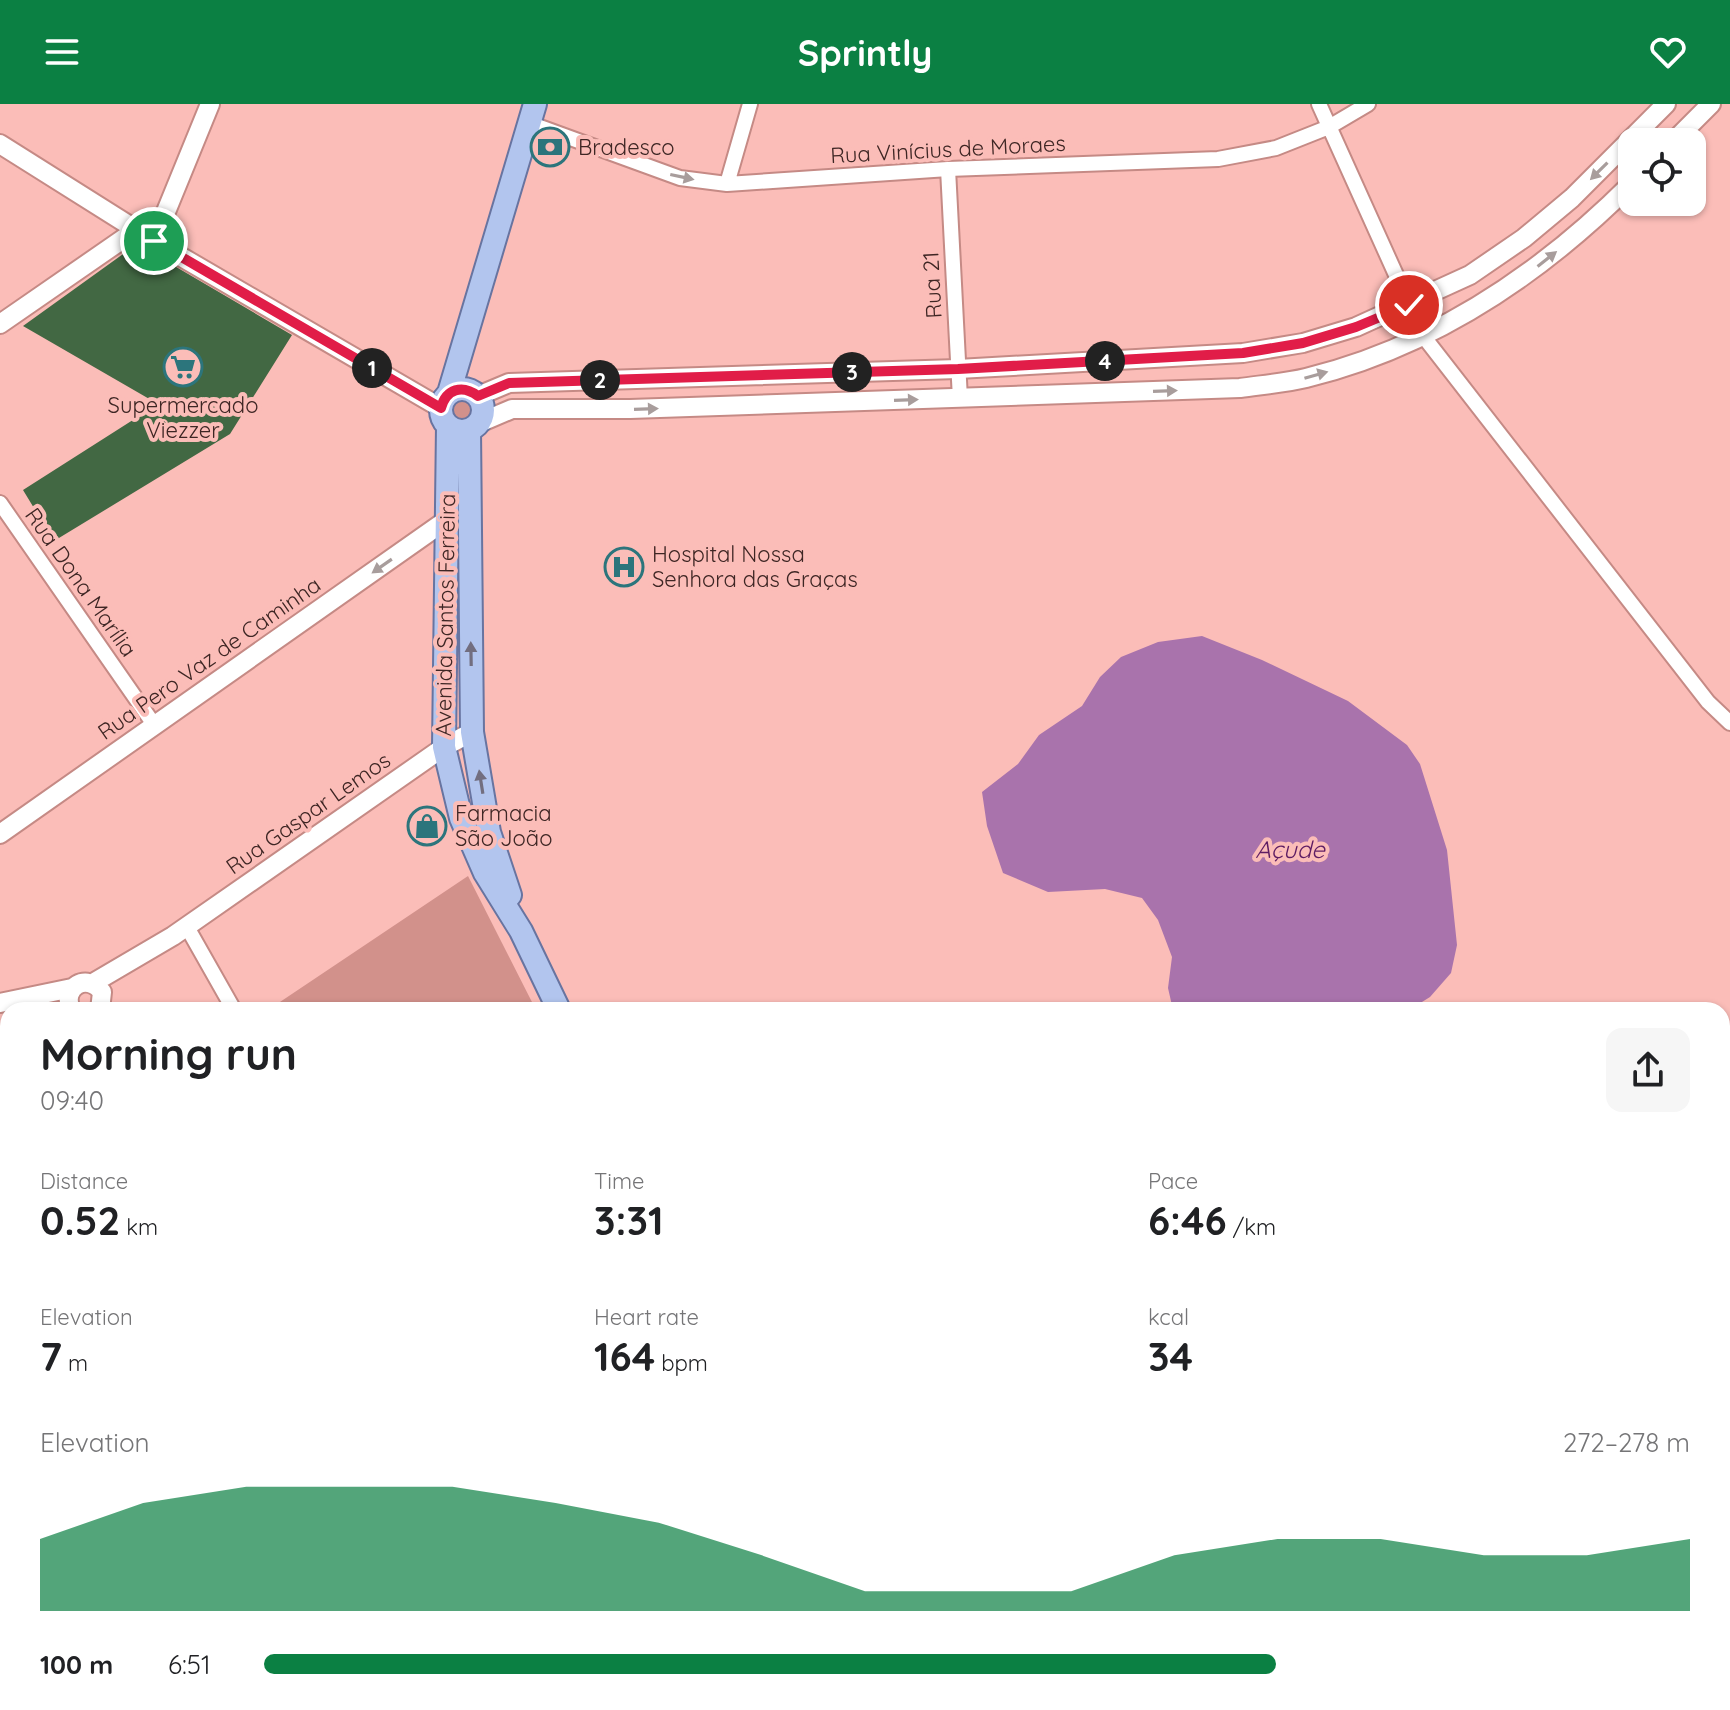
<!DOCTYPE html>
<html lang="en">
<head>
<meta charset="utf-8">
<style>
  body { margin:0; font-family:Quicksand,sans-serif; background:#f6f6f6; color:#202124; height:100vh; display:flex; flex-direction:column; font-size:30px; white-space:nowrap }
  * { box-sizing:border-box; margin:0 }
  p { font-size:26px; color:#757577 }
  .icon { flex:none; width:44px; height:44px; fill:none; stroke:currentColor; stroke-width:2; stroke-linecap:round; stroke-linejoin:round }
  .map { position:relative; flex:1; overflow:hidden }
  .drawer { position:absolute; left:0px; top:898px; width:1730px; height:708px; display:flex; flex-direction:column; background:#fff; border-radius:24px 24px 0 0; box-shadow:0 2px 6px #0004 }
  .drawer>* { flex:none }
  .tools { position:absolute; left:1618px; top:24px; display:grid; gap:16px }
  .tools a { display:grid; place-items:center; width:88px; height:88px; border-radius:16px; background:#fff; box-shadow:0 2px 6px #0004; font-size:40px }
  .pin { position:absolute; display:grid; place-items:center; width:68px; height:68px; color:#fff; margin:-34px; border:4px solid #fff; border-radius:50%; box-shadow:0 2px 8px #0007 }
  .km { position:absolute; width:40px; height:40px; margin:-20px; border-radius:50%; background:#222; color:#fff; font-size:22px; line-height:40px; text-align:center }
  .round { display:grid; place-items:center; flex:none; width:84px; height:84px; border-radius:16px; background:#f6f6f6 }
  .headline { display:flex; align-items:center; justify-content:space-between; height:136px; padding:0 40px }
  h1 { font-size:44px; font-weight:700; line-height:60px }
  .stats { display:grid; grid-template-columns:repeat(3,1fr); gap:12px; height:136px; padding:8px 40px }
  .stats div { display:grid; align-content:center }
  .stats b { font-size:40px; font-weight:700 }
  .stats small { font-size:22px; font-weight:400 }
  .stats p { font-size:22px }
  .chart { height:224px; padding:16px 40px }
  .chart p { display:flex; justify-content:space-between }
  .chart svg { width:100%; height:144px; margin-top:8px; fill:#0b8043; opacity:.7 }
  ul { padding:0 40px; list-style:none; font-size:26px }
  li { display:grid; grid-template-columns:128px 96px 1fr; align-items:center; height:60px }
  li i { height:20px; border-radius:10px; background:#0b8043 }
  header { display:flex; justify-content:space-between; align-items:center; height:104px; padding:0 40px; background:#0b8043; color:#fff; font-size:36px; font-weight:700 }
  .map>svg:first-child { display:block }
  .green { fill:#d2918b }
  .water { fill:#a973ac }
  .building { fill:#426843 }
  .lines { fill:none; stroke-linecap:round; stroke-linejoin:round }
  .minor-casing { stroke:#c58a85; stroke-width:18 }
  .tertiary-casing { stroke:#c58a85; stroke-width:22 }
  .secondary-casing { stroke:#c58a85; stroke-width:24 }
  .primary-casing { stroke:#6874a0; stroke-width:26 }
  .minor { stroke:#fff; stroke-width:14 }
  .tertiary { stroke:#fff; stroke-width:18 }
  .secondary { stroke:#fff; stroke-width:20 }
  .primary { stroke:#b2c5ee; stroke-width:22 }
  .oneway { fill:#a89d9c }
  .oneway2 { fill:#726e7f }
  .route-casing { stroke:#fff; stroke-width:16 }
  .route { stroke:#e11d48; stroke-width:10 }
  .labels { text-anchor:middle; dominant-baseline:central; stroke-width:8; stroke-linejoin:round; paint-order:stroke }
  .poi-label { font-size:22px; fill:#3e2624; stroke:#fbbdb8; text-anchor:start }
  .street-label { font-size:22px; fill:#3e2624; stroke:#fbbdb8 }
  .water-label { font-size:24px; font-style:italic; fill:#5e1c63; stroke:#fbbdb8 }
</style>
</head>
<body>
<header><svg class="icon" aria-label="menu" viewBox="0 0 24 24"><path d="M4 6h16M4 12h16M4 18h16"/></svg>Sprintly<svg class="icon" aria-label="heart" viewBox="0 0 24 24"><path d="M12 20l-8-8c-3-5 5-10 8-4 3-6 11-1 8 4z"/></svg></header>
<div class="map">
<svg width="1730" height="1606" viewBox="0 0 1730 1606">
  <rect width="100%" height="100%" fill="#fbbdb8"/>
  <!-- green -->
  <path class="green" d="M450 308a13 13 0 1 1 26 0a13 13 0 1 1-26 0Z
    M468,772L536,906H268Z"/>
  <!-- water -->
  <path class="water" d="M1202,532L1262,556L1348,597L1407,641L1420,660L1447,746L1457,841L1451,869L1430,893L1409,906H1173L1168,884L1172,853L1158,816L1142,794L1105,785L1048,788L1003,769L987,722L982,688L1018,660L1039,631L1082,602L1100,573L1121,553L1158,538Z"/>
  <!-- building -->
  <path class="building" d="M137,140L292,231L230,330L54,437L23,386L158,300L23,222Z"/>
  <g class="lines">
    <!-- minor casing -->
    <g class="minor-casing">
      <path id="minor" d="M1319,0L1424,233L1708,598L1730,619
        M529,19L680,74L727,80L948,65L1218,55L1276,44L1329,23L1368,0
        M948,65L960,295
        M727,80L750,0
        M0,399L155,622
        M187,823L234,906
        M0,1098L8,1099
        M911,1598L921,1606
        M1678,1598L1683,1606
        M44,1606V1598
        M293,1606L303,1598
        M1111,1606L1121,1598"/>
    </g>
    <!-- tertiary casing -->
    <g class="tertiary-casing">
      <path id="tertiary" d="M1673,38L1711,0
        M0,40L154,137L441,304
        M154,137L210,0
        M0,220L136,126
        M478,292L509,279L958,265L1243,249L1303,239L1356,223L1470,171L1524,134L1572,94L1666,0
        M479,319L512,305H630L1240,284C1261,281 1285,279 1306,274C1433,243 1540,171 1632,79
        M0,730L445,417
        M93,879L173,832L444,643L472,628
        M0,899L72,884
        M71,906C61,883 87,868 102,888L100,906"/>
    </g>
    <!-- secondary casing -->
    <g class="secondary-casing">
      <path id="secondary" d="M1722,1357L1730,1353
        M1722,1434L1730,1430
        M1431,1598L1435,1606
        M1328,1606L1340,1598
        M1456,1606L1467,1598"/>
    </g>
    <!-- primary casing -->
    <g class="primary-casing">
      <path id="primary" d="M441 306a21 21 0 1 1 42 0a21 21 0 1 1-42 0Z
        M449,289L535,0
        M448,322L444,643L461,714L485,769L521,827L559,906
        M469,326L472,628L489,728L510,791
        M1210,1598L1216,1606"/>
    </g>
    <!-- minor -->
    <use href="#minor" class="minor"/>
    <!-- tertiary -->
    <use href="#tertiary" class="tertiary"/>
    <!-- secondary -->
    <use href="#secondary" class="secondary"/>
    <!-- primary -->
    <use href="#primary" class="primary"/>
  </g>
  <!-- one-way arrows -->
  <defs><path id="oneway-solid" d="M-6-.8H1V-3.2L6.5 0L1 3.2V.8H-6Z" transform="scale(2)"/></defs>
  <g class="oneway">
    <use href="#oneway-solid" transform="translate(1599 67) rotate(135)"/>
    <use href="#oneway-solid" transform="translate(682 73) rotate(12)"/>
    <use href="#oneway-solid" transform="translate(1547 155) rotate(-38)"/>
    <use href="#oneway-solid" transform="translate(1316 271) rotate(-16)"/>
    <use href="#oneway-solid" transform="translate(1165 287) rotate(-2)"/>
    <use href="#oneway-solid" transform="translate(906 296) rotate(-2)"/>
    <use href="#oneway-solid" transform="translate(646 305) rotate(-2)"/>
    <use href="#oneway-solid" transform="translate(382 462) rotate(145)"/>
  </g>
  <g class="oneway2">
    <use href="#oneway-solid" transform="translate(471 550) rotate(-91)"/>
    <use href="#oneway-solid" transform="translate(481 678) rotate(-99)"/>
  </g>
  <g class="lines">
    <!-- route casing -->
    <g class="route-casing">
      <path id="route" d="M154,137L441,304C446,285 462,280 478,292L509,279L958,265L1243,249L1303,239L1356,223L1409,201"/>
    </g>
    <!-- route -->
    <use href="#route" class="route"/>
  </g>
  <!-- icons -->
  <defs>
    <g id="bank-ring" transform="scale(2)"><circle r="9.5" fill="#fbbdb8" stroke="#2c757c" stroke-width="1.5"/><path d="M-6-4H6V4H-6ZM0-2.3a2.3 2.3 0 1 0 0 4.6a2.3 2.3 0 1 0 0-4.6Z" fill="#2c757c"/></g>
    <g id="supermarket-ring" transform="scale(2)"><circle r="9.5" fill="#fbbdb8" stroke="#2c757c" stroke-width="1.5"/><path d="M-6-5.5h2.5l.6 2H6L4.5 2H-2.5L-4.4-4H-6ZM-1.5 3.2a1.3 1.3 0 1 0 .1 0ZM3 3.2a1.3 1.3 0 1 0 .1 0Z" fill="#2c757c"/></g>
    <g id="hospital-ring" transform="scale(2)"><circle r="9.5" fill="#fbbdb8" stroke="#2c757c" stroke-width="1.5"/><path d="M-5-5h3v3.5h4V-5h3V5h-3V1.5h-4V5h-3Z" fill="#2c757c"/></g>
    <g id="shop-ring" transform="scale(2)"><circle r="9.5" fill="#fbbdb8" stroke="#2c757c" stroke-width="1.5"/><path d="M-5-2.5h2.3a2.7 3.5 0 0 1 5.4 0H5L5.5 6h-11ZM-1.5-2.5h3a1.5 2.3 0 0 0-3 0Z" fill="#2c757c"/></g>
  </defs>
  <g fill-rule="evenodd">
    <use href="#bank-ring" x="550" y="43"/>
    <use href="#supermarket-ring" x="183" y="263"/>
    <use href="#hospital-ring" x="624" y="463"/>
    <use href="#shop-ring" x="427" y="722"/>
  </g>
  <g class="labels">
    <!-- poi labels -->
    <g class="poi-label">
      <text x="578" y="43">Bradesco</text>
      <text x="183" y="301" text-anchor="middle">Supermercado<tspan x="183" dy="25">Viezzer</tspan></text>
      <text x="652" y="450">Hospital Nossa<tspan x="652" dy="25">Senhora das Graças</tspan></text>
      <text x="455" y="709">Farmacia<tspan x="455" dy="25">São João</tspan></text>
    </g>
    <!-- street labels -->
    <g class="street-label">
      <text transform="translate(948 45) rotate(-3)">Rua Vinícius de Moraes</text>
      <text transform="translate(932 181) rotate(-93)">Rua 21</text>
      <text transform="translate(81 478) rotate(55)">Rua Dona Marília</text>
      <text transform="translate(445 511) rotate(-89)">Avenida Santos Ferreira</text>
      <text transform="translate(209 554) rotate(-35)">Rua Pero Vaz de Caminha</text>
      <text transform="translate(308 709) rotate(-35)">Rua Gaspar Lemos</text>
    </g>
    <!-- water labels -->
    <g class="water-label">
      <text x="1290" y="745">Açude</text>
    </g>
  </g>
</svg>
<div class="tools">
<a><svg class="icon" aria-label="locate" viewBox="0 0 24 24"><circle cx="12" cy="12" r="6"/><path d="M12 2v4M12 18v4M2 12h4M18 12h4"/></svg></a>
</div>
<div class="pin" style="left:154px;top:137px;background:#1e9e55"><svg class="icon" aria-label="arrive" viewBox="0 0 24 24"><path d="M6 21V4h12l-3 4 3 4H6"/></svg></div>
<div class="pin" style="left:1409px;top:201px;background:#d93025"><svg class="icon" aria-label="check" viewBox="0 0 24 24"><path d="M5 12l5 5 9-10"/></svg></div>
<b class="km" style="left:372px;top:264px">1</b>
<b class="km" style="left:600px;top:276px">2</b>
<b class="km" style="left:852px;top:268px">3</b>
<b class="km" style="left:1105px;top:257px">4</b>
<section class="drawer">
<div class="headline"><div><h1>Morning run</h1><p>09:40</p></div><a class="round"><svg class="icon" aria-label="share" viewBox="0 0 24 24"><path d="M12 15V3M7 8l5-5 5 5M5 13v7h14v-7"/></svg></a></div>
<div class="stats">
<div><p>Distance</p><b>0.52<small> km</small></b></div>
<div><p>Time</p><b>3:31</b></div>
<div><p>Pace</p><b>6:46<small> /km</small></b></div>
</div>
<div class="stats">
<div><p>Elevation</p><b>7<small> m</small></b></div>
<div><p>Heart rate</p><b>164<small> bpm</small></b></div>
<div><p>kcal</p><b>34</b></div>
</div>
<div class="chart"><p><span>Elevation</span>272–278 m</p>
<svg viewBox="0 0 160 44" preserveAspectRatio="none"><path d="M0 44V22L10 11L20 6L30 6L40 6L50 11L60 17L70 27L80 38L90 38L100 38L110 27L120 22L130 22L140 27L150 27L160 22V44z"/></svg>
</div>
<ul>
<li><b>100 m</b>6:51<i style="width:71%"></i></li>
</ul>
</section>
</div>
</body>
</html>
